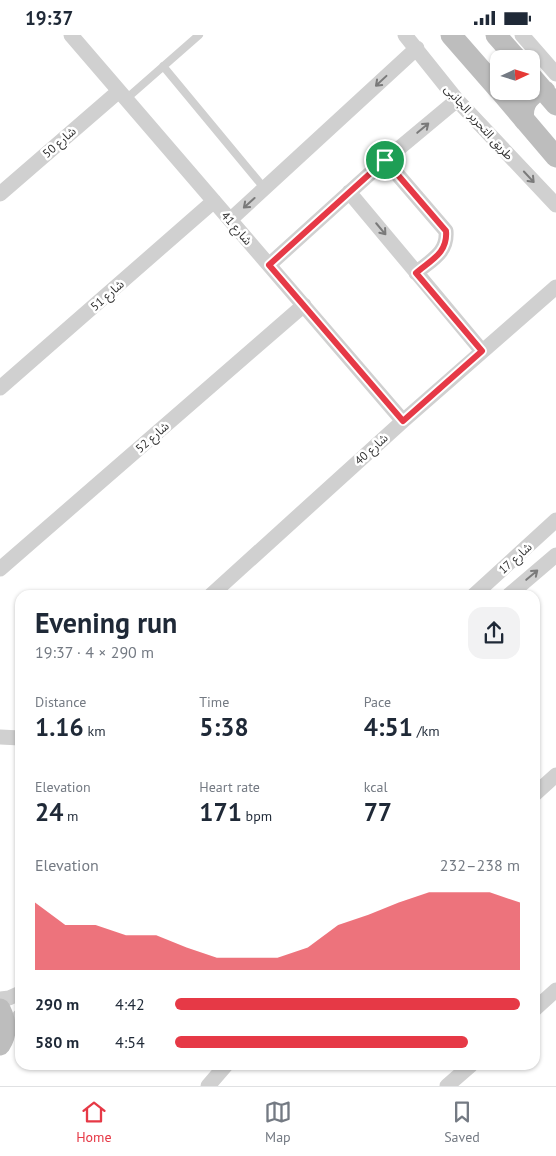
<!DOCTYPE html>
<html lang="en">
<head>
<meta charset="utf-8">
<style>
  body { margin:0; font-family:"PT Sans","Noto Sans Arabic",sans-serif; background:#f2f2f3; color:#1f2937; height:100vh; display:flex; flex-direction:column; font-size:19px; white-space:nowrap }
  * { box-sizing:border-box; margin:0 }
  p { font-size:16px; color:#747a83 }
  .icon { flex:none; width:28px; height:28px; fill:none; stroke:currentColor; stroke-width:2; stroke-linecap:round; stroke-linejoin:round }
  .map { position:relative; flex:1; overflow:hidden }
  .side { position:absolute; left:15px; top:555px; width:525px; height:480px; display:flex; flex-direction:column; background:#fff; border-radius:15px; box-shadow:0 1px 4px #0004 }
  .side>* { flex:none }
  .needle { width:32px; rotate:86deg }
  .buttons { position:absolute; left:490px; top:15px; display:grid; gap:10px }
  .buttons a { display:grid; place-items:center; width:50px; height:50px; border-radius:10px; background:#fff; box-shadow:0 1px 4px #0004; font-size:25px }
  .pin { position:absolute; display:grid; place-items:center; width:42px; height:42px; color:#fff; margin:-21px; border:2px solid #fff; border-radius:50%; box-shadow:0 1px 5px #0007 }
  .round { display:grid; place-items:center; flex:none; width:52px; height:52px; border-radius:15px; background:#f2f2f3 }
  .overview { display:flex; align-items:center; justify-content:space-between; height:85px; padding:0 20px }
  h1 { font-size:28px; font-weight:800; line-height:38px }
  .stats { display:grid; grid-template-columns:repeat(3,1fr); gap:8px; height:85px; padding:5px 20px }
  .stats div { display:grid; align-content:center }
  .stats b { font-size:25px; font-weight:800 }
  .stats small { font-size:14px; font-weight:400 }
  .stats p { font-size:14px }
  .chart { height:140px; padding:10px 20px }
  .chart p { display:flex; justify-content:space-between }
  .chart svg { width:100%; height:90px; margin-top:5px; fill:#e63946; opacity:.7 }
  ul { padding:0 20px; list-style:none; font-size:16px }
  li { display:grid; grid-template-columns:80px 60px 1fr; align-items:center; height:38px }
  li i { height:12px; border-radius:6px; background:#e63946 }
  .status { display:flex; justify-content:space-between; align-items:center; height:35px; padding:0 25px; background:#fff; direction:ltr }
  .status svg { height:14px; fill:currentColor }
  .dock { display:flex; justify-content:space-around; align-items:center; height:70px; border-top:1px solid #e0e1e3; background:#fff; font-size:14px; color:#747a83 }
  .dock a { display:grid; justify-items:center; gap:2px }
  .dock .on { color:#e63946 }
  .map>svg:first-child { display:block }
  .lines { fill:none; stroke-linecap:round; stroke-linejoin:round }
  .lane { stroke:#d0d0d0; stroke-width:8 }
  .street { stroke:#d0d0d0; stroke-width:15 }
  .secondary { stroke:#bdbdbd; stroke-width:21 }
  .oneway { stroke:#7a7a7a }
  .route-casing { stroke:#fff; stroke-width:10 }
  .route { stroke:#e63946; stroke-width:6 }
  .labels { text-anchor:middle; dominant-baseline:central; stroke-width:5; stroke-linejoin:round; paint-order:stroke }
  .street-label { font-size:12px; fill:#333; stroke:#fff }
</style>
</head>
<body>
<div class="status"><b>19:37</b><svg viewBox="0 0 49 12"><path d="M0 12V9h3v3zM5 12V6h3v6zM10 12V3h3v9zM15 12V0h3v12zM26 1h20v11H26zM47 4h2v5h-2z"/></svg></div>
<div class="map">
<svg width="556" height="1051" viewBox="0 0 556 1051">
  <rect width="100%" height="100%" fill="#fff"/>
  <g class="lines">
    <!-- lane -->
    <path class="lane" d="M163,31L265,154
      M126,64L199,0"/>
    <!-- street -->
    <path class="street" d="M71,0L403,386
      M405,0L457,65L556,170
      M522,0L556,39
      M385,125L446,196C448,218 431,225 416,238
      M349,157L482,316
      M0,159L119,56
      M230,185L417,13
      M269,230L385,125L457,65
      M0,353L214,166
      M0,534L304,270
      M211,560L403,386L556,252
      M474,560L556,485
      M509,560L556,520
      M0,702L20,703
      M535,759L556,740
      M0,964L9,963L20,958
      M535,974L556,955
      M5,1000L20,981
      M208,1051L226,1030
      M447,1051L471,1030"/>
    <!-- secondary -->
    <path class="secondary" d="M451,0L499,55
      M496,0L517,24
      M531,41L556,70
      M500,56L556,122
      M524,85C522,72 526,64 537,57L545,56
      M0,974C6,986 8,998 0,1010"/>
  </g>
  <!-- one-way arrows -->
  <defs><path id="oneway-shaft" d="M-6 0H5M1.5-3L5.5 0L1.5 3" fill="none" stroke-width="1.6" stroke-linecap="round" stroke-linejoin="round" transform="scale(1.25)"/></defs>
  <g class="oneway">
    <use href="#oneway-shaft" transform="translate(381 46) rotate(137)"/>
    <use href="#oneway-shaft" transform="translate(423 93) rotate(-40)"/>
    <use href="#oneway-shaft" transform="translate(529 142) rotate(47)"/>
    <use href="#oneway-shaft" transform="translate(249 168) rotate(138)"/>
    <use href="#oneway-shaft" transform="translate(381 194) rotate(50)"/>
    <use href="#oneway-shaft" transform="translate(532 540) rotate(-40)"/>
  </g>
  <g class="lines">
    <!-- route casing -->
    <g class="route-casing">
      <path id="route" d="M385,125L446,196C448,218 431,225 416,238L482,316L403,386L269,230Z"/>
    </g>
    <!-- route -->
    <use href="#route" class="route"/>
  </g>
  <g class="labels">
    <!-- street labels -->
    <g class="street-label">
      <text transform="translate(479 87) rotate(48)">طريق التحرير الجانبى</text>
      <text transform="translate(59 107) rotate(-41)">شارع 50</text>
      <text transform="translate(237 193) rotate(49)">شارع 41</text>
      <text transform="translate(107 260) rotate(-41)">شارع 51</text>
      <text transform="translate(152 402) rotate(-41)">شارع 52</text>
      <text transform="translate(371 414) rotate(-42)">شارع 40</text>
      <text transform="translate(515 523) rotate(-42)">شارع 17</text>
    </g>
  </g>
</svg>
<div class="buttons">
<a><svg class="needle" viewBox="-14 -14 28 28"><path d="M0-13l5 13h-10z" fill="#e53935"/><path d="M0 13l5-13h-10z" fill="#747a83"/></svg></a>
</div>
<div class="pin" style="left:385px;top:125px;background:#1e9e55"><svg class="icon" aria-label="arrive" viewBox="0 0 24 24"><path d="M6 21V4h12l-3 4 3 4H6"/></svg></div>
<section class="side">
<div class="overview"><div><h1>Evening run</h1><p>19:37 · 4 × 290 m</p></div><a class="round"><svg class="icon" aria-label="share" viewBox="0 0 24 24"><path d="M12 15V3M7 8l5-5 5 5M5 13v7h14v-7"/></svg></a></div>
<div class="stats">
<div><p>Distance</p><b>1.16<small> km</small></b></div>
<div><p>Time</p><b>5:38</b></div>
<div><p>Pace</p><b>4:51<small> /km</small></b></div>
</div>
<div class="stats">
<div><p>Elevation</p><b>24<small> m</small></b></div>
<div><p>Heart rate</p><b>171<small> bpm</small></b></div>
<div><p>kcal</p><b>77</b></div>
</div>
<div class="chart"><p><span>Elevation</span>232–238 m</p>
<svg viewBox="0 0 160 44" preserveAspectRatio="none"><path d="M0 44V11L10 22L20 22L30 27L40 27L50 33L60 38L70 38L80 38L90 33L100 22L110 17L120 11L130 6L140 6L150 6L160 11V44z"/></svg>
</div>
<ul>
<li><b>290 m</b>4:42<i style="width:100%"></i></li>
<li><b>580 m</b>4:54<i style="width:85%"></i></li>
</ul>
</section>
</div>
<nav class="dock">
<a class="on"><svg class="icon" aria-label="home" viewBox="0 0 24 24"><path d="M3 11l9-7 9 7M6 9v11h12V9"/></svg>Home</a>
<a><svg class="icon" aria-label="map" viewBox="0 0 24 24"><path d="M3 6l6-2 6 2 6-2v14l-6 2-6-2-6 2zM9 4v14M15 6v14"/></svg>Map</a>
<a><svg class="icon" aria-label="saved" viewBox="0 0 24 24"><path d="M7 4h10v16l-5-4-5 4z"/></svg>Saved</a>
</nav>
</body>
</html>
